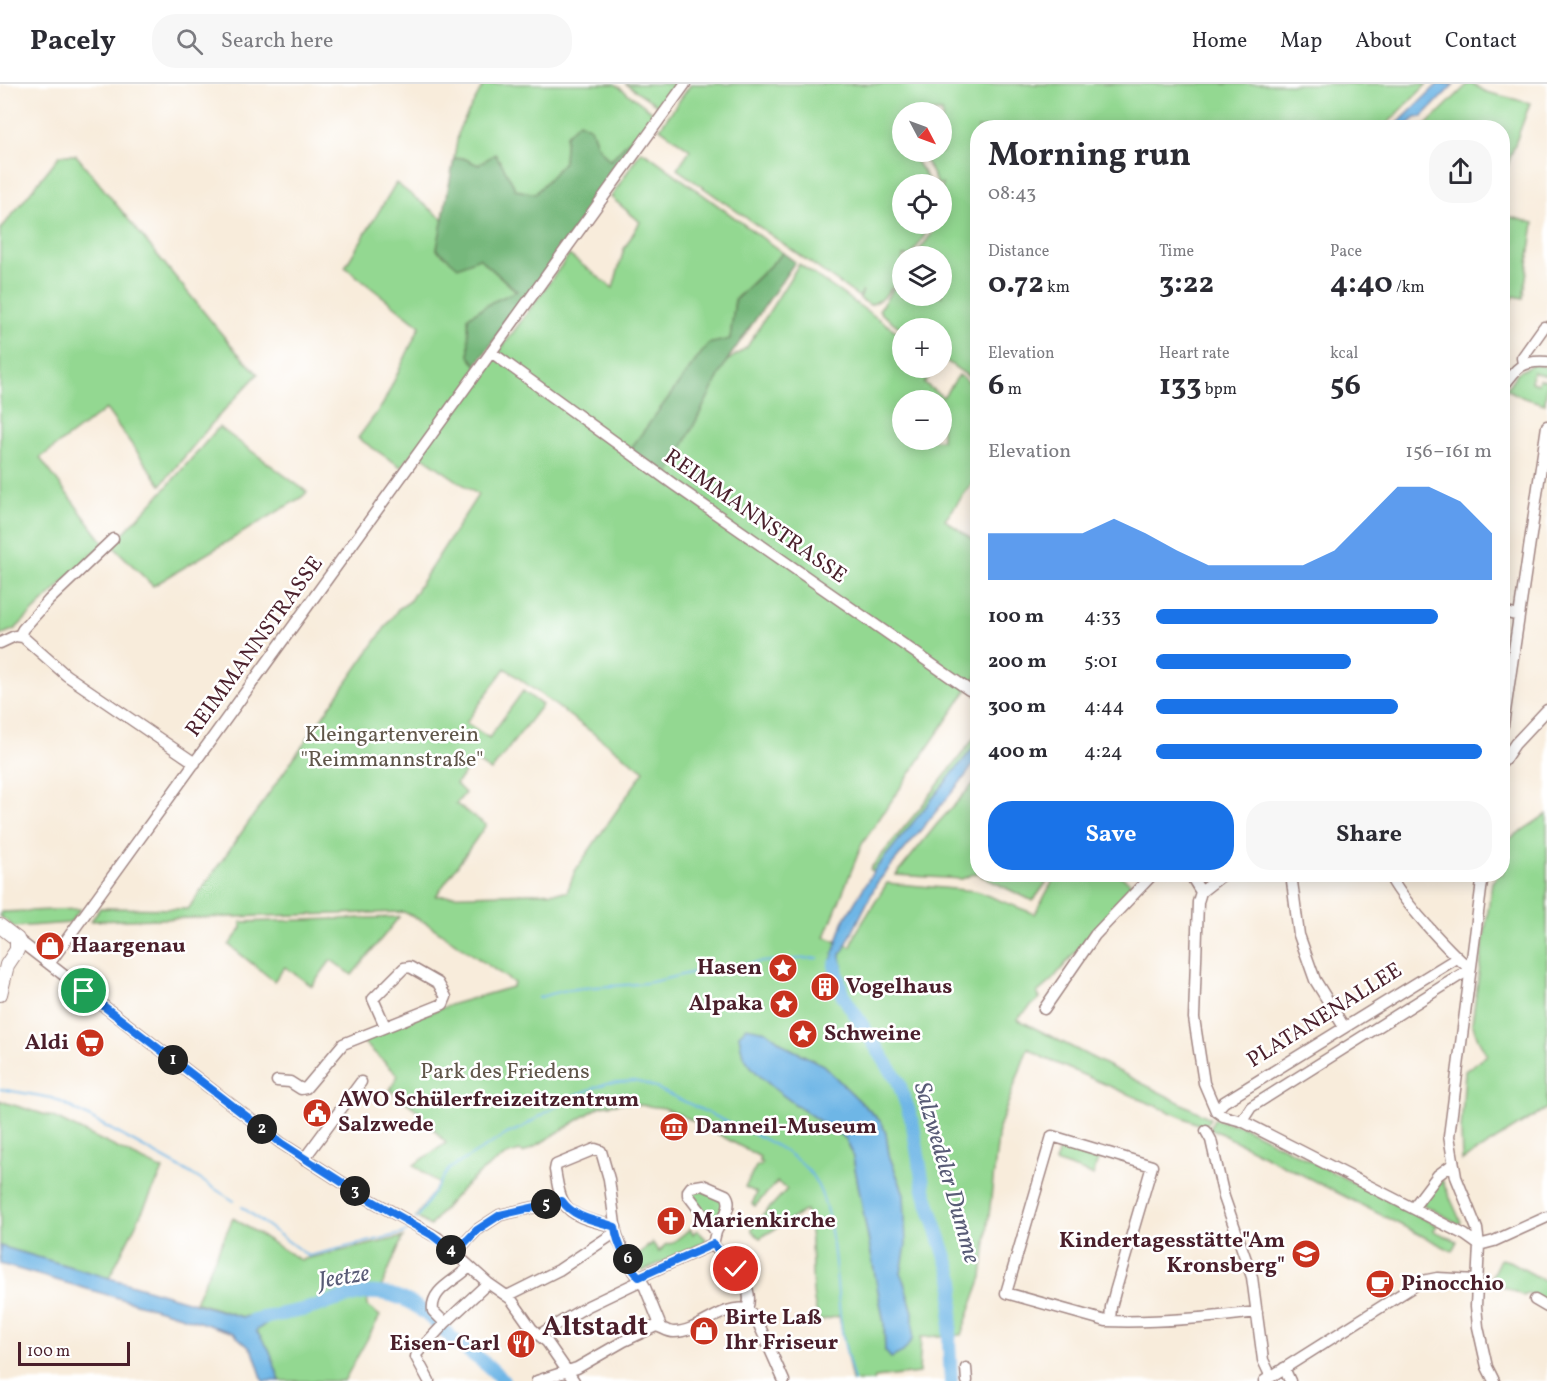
<!DOCTYPE html>
<html lang="en">
<head>
<meta charset="utf-8">
<style>
  body { margin:0; font-family:Vollkorn,serif; background:#f7f7f7; color:#2b2b33; height:100vh; display:flex; flex-direction:column; font-size:22px; white-space:nowrap }
  * { box-sizing:border-box; margin:0 }
  p { font-size:20px; color:#7c7c81 }
  .icon { flex:none; width:33px; height:33px; fill:none; stroke:currentColor; stroke-width:2; stroke-linecap:round; stroke-linejoin:round }
  .map { position:relative; flex:1; overflow:hidden }
  .drawer { position:absolute; left:970px; top:36px; width:540px; height:762px; display:flex; flex-direction:column; background:#fff; border-radius:24px; box-shadow:0 3px 15px #0003 }
  .drawer>* { flex:none }
  .needle { width:39px; rotate:131deg }
  .controls { position:absolute; left:892px; top:18px; display:grid; gap:12px }
  .controls a { display:grid; place-items:center; width:60px; height:60px; border-radius:50%; background:#fff; box-shadow:0 3px 15px #0003; font-size:30px }
  .scale { position:absolute; left:18px; bottom:15px; width:112px; box-sizing:border-box; padding-left:6px; border:3px solid #4a1f2b; border-top:0; font-size:16px; line-height:21px; white-space:nowrap; color:#4a1f2b; -webkit-text-stroke:4px #fff; paint-order:stroke }
  .pin { position:absolute; display:grid; place-items:center; width:51px; height:51px; color:#fff; margin:-26px; border:3px solid #fff; border-radius:50%; box-shadow:0 2px 6px #0007 }
  .km { position:absolute; width:30px; height:30px; margin:-15px; border-radius:50%; background:#222; color:#fff; font-size:16px; line-height:30px; text-align:center }
  .round { display:grid; place-items:center; flex:none; width:63px; height:63px; border-radius:24px; background:#f7f7f7 }
  .headline { display:flex; align-items:center; justify-content:space-between; height:102px; padding:0 18px }
  h1 { font-size:33px; font-weight:700; line-height:45px }
  .figures { display:grid; grid-template-columns:repeat(3,1fr); gap:9px; height:102px; padding:6px 18px }
  .figures div { display:grid; align-content:center }
  .figures b { font-size:30px; font-weight:700 }
  .figures small { font-size:16px; font-weight:400 }
  .figures p { font-size:16px }
  .chart { height:168px; padding:12px 18px }
  .chart p { display:flex; justify-content:space-between }
  .chart svg { width:100%; height:108px; margin-top:6px; fill:#1a73e8; opacity:.7 }
  .primary-button { display:flex; gap:12px; margin-top:auto; padding:12px 18px }
  .primary-button a { flex:1; height:69px; border-radius:24px; background:#1a73e8; color:#fff; font-size:24px; font-weight:700; line-height:69px; text-align:center }
  .primary-button a+a { background:#f7f7f7; color:#2b2b33 }
  ul { padding:0 18px; list-style:none; font-size:20px }
  li { display:grid; grid-template-columns:96px 72px 1fr; align-items:center; height:45px }
  li i { height:15px; border-radius:8px; background:#1a73e8 }
  header { display:flex; align-items:center; gap:36px; box-sizing:border-box; height:84px; padding:0 30px; background:#fff; border-bottom:2px solid #e1e1e2 }
  header strong { font-size:28px }
  nav { display:flex; gap:33px; margin-inline-start:auto; font-size:21px }
  .search { width:420px; height:54px; background:#f7f7f7; display:flex; align-items:center; gap:15px; box-sizing:border-box; padding:0 21px; border-radius:24px; color:#7c7c81; font-size:22px }
  .map>svg:first-child { display:block }
  .green { fill:#93d891; stroke:#6e7c5e; stroke-width:1.5; fill-rule:evenodd }
  .forest { fill:#76b87b; stroke:#606c53; stroke-width:1.5 }
  .water { fill:#6eb6e6; stroke:#5c6a88; stroke-width:1.5 }
  .lines { fill:none; stroke-linecap:round; stroke-linejoin:round }
  .stream { stroke:#6eb6e6; stroke-width:2 }
  .river { stroke:#6eb6e6; stroke-width:14 }
  .minor-casing { stroke:#a18683; stroke-width:13 }
  .major-casing { stroke:#a18683; stroke-width:16 }
  .minor { stroke:#fff; stroke-width:10 }
  .major { stroke:#fff; stroke-width:14 }
  .route-casing { stroke:#fff; stroke-width:12 }
  .route { stroke:#1a73e8; stroke-width:8 }
  .labels { text-anchor:middle; dominant-baseline:central; stroke-width:5; stroke-linejoin:round; paint-order:stroke }
  .street-label { font-size:22px; fill:#4a1f2b; stroke:#fff }
  .park-label { font-size:22px; fill:#60564a; stroke:#fff }
  .poi-label { font-size:22px; font-weight:bold; fill:#4a1f2b; stroke:#fff; text-anchor:start }
  .water-label { font-size:24px; font-style:italic; fill:#585b76; stroke:#fff }
  .district-label { font-size:28px; font-weight:bold; fill:#4a1f2b; stroke:#fff }
</style>
</head>
<body>
<header>
<strong>Pacely</strong>
<div class="search"><svg class="icon" aria-label="search" viewBox="0 0 24 24"><circle cx="10" cy="10" r="6"/><path d="M15 15l6 6"/></svg>Search here</div>
<nav><a>Home</a><a>Map</a><a>About</a><a>Contact</a></nav>
</header>
<div class="map">
<svg width="1547" height="1297" viewBox="0 0 1547 1297">
  <rect width="100%" height="100%" fill="#fff"/>
  <filter id="ink" filterUnits="userSpaceOnUse"><feTurbulence type="fractalNoise" baseFrequency=".0167" numOctaves="2"/><feDisplacementMap in="SourceGraphic" scale="12" xChannelSelector="R" yChannelSelector="G"/><feConvolveMatrix kernelMatrix="1 2 1 2 8 2 1 2 1" color-interpolation-filters="sRGB"/></filter>
  <filter id="wash" filterUnits="userSpaceOnUse"><feTurbulence type="fractalNoise" baseFrequency=".008" numOctaves="4" result="noise"/><feDisplacementMap in="SourceGraphic" scale="24" xChannelSelector="R" yChannelSelector="G"/><feGaussianBlur stdDeviation="1.35" result="paint"/><feColorMatrix in="noise" values="0 0 0 0 0 0 0 0 0 0 0 0 0 0 0 0 0 1.4 0 .05"/><feComposite in="paint" operator="in"/></filter>
  <g filter="url(#wash)">
    <rect width="100%" height="100%" fill="#f8ecdb"/>
    <!-- green -->
    <path class="green" d="M484,0H615L658,32L642,55L633,52L610,77L597,61L591,44L566,51L564,78L536,110L516,106L503,82L478,81L463,74L454,75L459,45Z
      M626,0H680L663,25Z
      M691,0H1427L1384,43H1306L1296,35L1286,44H978V299L942,274V244L903,246L882,230L879,226L903,190V212H942V172H915L939,140H942V136L946,133L942,117V100H937L927,79L918,68H942V28H903V48L897,41L893,46L903,58V68H910L931,100H903V140H932L911,172H903C903,191 888,215 870,221L860,215L863,207L859,213L677,85L690,66L660,44Z
      M1468,0H1473L1486,8L1530,19L1503,93V44L1424,43Z
      M641,67L650,72L783,169L735,215L730,255L666,395L726,278L747,263L799,180L903,252V284H935L924,299L943,313L959,291L978,305V391L945,436L978,459V590L862,760L825,853L851,863L856,849L887,799L976,807L1035,830L1056,791H1119L1136,803L1088,853L1052,896L1037,909L1040,914L1017,935L1210,1034L1205,1043L1044,974L1028,964L999,1044L982,1193L961,1251L921,1253L919,1289L875,1294L874,1297H852L839,1232L819,1237C810,1211 813,1186 811,1160C811,1149 808,1137 806,1126L760,1154L752,1147V1143L787,1105L777,1098L755,1122L752,1120L757,1109L745,1103L757,1081L760,1082L762,1079L759,1077L760,1073L694,1037L664,1024L623,1019L601,1022L534,1063L523,1069L520,1067C514,1069 508,1070 503,1073C473,1091 451,1115 430,1142L416,1133L439,1100L414,1081L446,1059L417,1026L390,1006L398,991L359,954L453,920L512,903L514,899L426,839L404,828L91,837L100,824L188,825L398,525L409,518L478,411L414,367L401,383L358,354L383,320L420,242L345,183L396,99L443,135L437,166L458,182L479,174L517,208L476,281L485,287L569,171L613,204L624,165L640,138L611,113ZM903,316H942V356H903ZM505,584L644,687L575,787L567,808L436,812L486,741L456,720L465,709L456,700L474,676L491,687L542,621L523,607L489,654L466,639ZM766,947L789,964L823,981L882,1039L886,1050L889,1071L904,1110L901,1189L913,1228L885,1267L884,1239L852,1068L845,1054L794,1020Z
      M60,71H76L234,265L258,290L214,337L161,401L106,325L40,374L104,459L15,545L0,551V146Z
      M1503,131L1534,139L1523,214L1514,212L1503,232Z
      M1533,280L1547,283V292L1533,288L1531,298L1538,300L1539,295L1547,297L1545,320L1524,314L1506,305L1517,289Z
      M219,343L307,408L302,413L153,502L112,461L165,405Z
      M978,649L977,660L873,788L870,785L920,724Z
      M978,695V790L975,789L962,795L896,791L937,740Z
      M1547,730V1024L1462,1077L1461,1046L1465,987L1487,971L1478,955L1472,939L1492,798L1498,791L1503,790L1505,758Z
      M979,791H1042L1049,795L1033,817Z
      M80,825L70,839L14,843L0,832L1,828Z
      M399,833L352,891L331,876L312,902L285,883L274,897L229,861L242,844L241,838Z
      M0,1017L53,1033L163,1086L109,1194L0,1162Z
      M1214,1035L1242,1042L1437,1141L1434,1147L1457,1157L1452,1167L1210,1044Z
      M1061,1060L1099,1073L1093,1091L1055,1078Z
      M1442,1096L1461,1138L1459,1140L1422,1120Z
      M700,1105L723,1116V1123L715,1138L690,1113L692,1106Z
      M233,1134L300,1176L403,1153L380,1206L356,1208L266,1230L242,1233L195,1218Z
      M690,1145L693,1150L697,1146L706,1155L705,1158L643,1187L636,1174L638,1170L642,1168L648,1161L650,1162L652,1158L659,1168L665,1161L672,1159Z
      M1500,1175L1509,1177L1547,1198V1220L1527,1209L1524,1212L1490,1196Z
      M368,1211L367,1222L380,1232L344,1297H280L269,1265L256,1247L269,1237Z"/>
    <!-- forest -->
    <path class="forest" d="M579,38L591,44L597,61L610,77L633,52L642,55L476,281L469,272L468,233L492,218L517,207L479,174L458,183L437,165L454,75L463,74L478,81L495,70L503,82L516,106L535,110L564,78L566,51Z
      M783,169L795,178L726,278L666,396L628,368L708,260L730,255L735,216Z"/>
    <!-- water -->
    <path class="water" d="M1438,0H1454L1422,33L1416,34L1405,43H1394Z
      M978,658V674L967,690L877,799L841,871L843,893L837,900L831,877L843,838L873,788Z
      M746,943L766,947L789,964L823,981L882,1039L886,1050L889,1071L904,1110L906,1161L901,1189L913,1228V1255L903,1268L891,1274L885,1267L884,1239L852,1068L845,1054C819,1036 754,997 743,970C741,964 740,957 739,951Z
      M0,1162L242,1233L266,1230L270,1233L269,1237L256,1247L269,1265L280,1297H263L253,1267L233,1249L181,1232L0,1180Z"/>
    <g class="lines">
      <!-- stream -->
      <path class="stream" d="M538,914C576,900 609,904 646,899C664,896 682,890 700,887C740,880 778,875 818,874
        M0,1005L52,1014L65,1020L190,1089L234,1117
        M242,1123L308,1172L401,1150L407,1147
        M416,1135L449,1085L507,1050L521,1044L573,1012L607,999L634,997L647,1000C671,1011 696,1023 721,1035C749,1048 785,1062 807,1085C839,1121 834,1207 843,1253C846,1268 850,1282 854,1297"/>
      <!-- river -->
      <path class="river" d="M835,881L842,910L898,997L912,1036L924,1106L954,1198L949,1258L951,1297
        M253,1236C271,1232 289,1229 307,1225C344,1215 371,1198 409,1218C426,1227 440,1243 454,1256C470,1270 490,1280 503,1297"/>
    </g>
  </g>
  <g filter="url(#ink)">
    <g class="lines">
      <!-- minor casing -->
      <g class="minor-casing">
        <path id="minor" d="M491,268L673,400L969,606
          M1523,280L1522,274L1544,243
          M1503,303C1516,284 1522,276 1547,278
          M1503,528L1519,532
          M19,552L23,545L49,516L113,455
          M0,559L15,552L23,553L66,591L195,679
          M1503,641L1547,342
          M1503,678L1515,660L1547,626
          M1190,790L1201,808
          M1291,790L1299,851L1315,896L1344,943
          M1483,790L1449,1052L1456,1093L1477,1145L1479,1161L1476,1222L1478,1243L1487,1283L1494,1297
          M1201,808L1198,818L1194,934L1204,999L1216,1027L1223,1032L1242,1037L1465,1151L1479,1161
          M1201,808L1224,790
          M17,855L281,1059L360,1110L438,1154L488,1199L511,1215L532,1245L547,1258L574,1297
          M49,880L685,0
          M1044,925L1095,851L1153,790
          M277,997L290,998L301,1005L306,1004L343,960L443,920L446,913L438,899L410,883L404,884L373,915L385,942
          M1216,1027L1224,1018L1457,874
          M1242,1037L1251,1023L1470,885C1449,867 1400,815 1389,790
          M1206,1047L1211,1056L1224,1113L1252,1193L1263,1276L1271,1293
          M304,1075L361,998
          M1413,1124L1438,1091L1453,1080
          M616,1143C599,1138 573,1135 564,1119C558,1110 557,1096 555,1086L556,1081L595,1065L601,1067L609,1095L616,1148L619,1158L634,1187L644,1201L661,1243
          M713,1160L716,1148L688,1111V1107L691,1103L703,1101L726,1111C734,1122 721,1137 716,1148
          M713,1160C726,1179 757,1199 747,1225
          M1479,1161L1494,1157L1547,1133
          M455,1169L477,1146L500,1131L562,1117
          M639,1193L713,1160
          M507,1212L559,1186L616,1148
          M1535,1216L1547,1223
          M747,1225L756,1234L784,1297
          M1110,1237L1111,1223L1115,1208L1152,1082L1052,1052L1006,1209L1106,1237C1155,1239 1208,1234 1257,1228
          M445,1239L433,1227C430,1205 456,1197 469,1183
          M541,1252L545,1247L588,1222L642,1196
          M966,1284L967,1297
          M1284,1284L1290,1297
          M429,1297L416,1273L417,1269L445,1239L488,1199
          M537,1297L577,1284L624,1257L656,1242C662,1243 667,1248 674,1248C700,1248 721,1220 747,1225
          M1264,1297L1422,1197L1437,1194L1477,1196"/>
      </g>
      <!-- major casing -->
      <g class="major-casing">
        <path id="major" d="M0,842L17,855
          M0,910L7,881L17,866V855"/>
      </g>
      <!-- minor -->
      <use href="#minor" class="minor"/>
      <!-- major -->
      <use href="#major" class="major"/>
    </g>
  </g>
  <g class="lines" filter="url(#ink)">
    <!-- route casing -->
    <g class="route-casing">
      <path id="route" d="M84,907L281,1059L360,1110L432,1151L455,1169L477,1146L500,1131L562,1117C575,1135 596,1136 615,1143C617,1160 628,1181 639,1193L713,1160L736,1185"/>
    </g>
    <!-- route -->
    <use href="#route" class="route"/>
  </g>
  <!-- icons -->
  <defs>
    <g id="shop-disc" transform="scale(1.5)"><circle r="9.5" fill="#c8321e" stroke="#fff"/><path d="M-5-2.5h2.3a2.7 3.5 0 0 1 5.4 0H5L5.5 6h-11ZM-1.5-2.5h3a1.5 2.3 0 0 0-3 0Z" fill="#fff"/></g>
    <g id="sight-disc" transform="scale(1.5)"><circle r="9.5" fill="#c8321e" stroke="#fff"/><path d="M0-6L1.8-2.2L6-1.7L2.9 1.2L3.7 5.4L0 3.3L-3.7 5.4L-2.9 1.2L-6-1.7L-1.8-2.2Z" fill="#fff"/></g>
    <g id="building-disc" transform="scale(1.5)"><circle r="9.5" fill="#c8321e" stroke="#fff"/><path d="M-4-6H4V6H1V3H-1V6H-4ZM-2.5-4.3h1.7v1.8h-1.7ZM.8-4.3h1.7v1.8H.8ZM-2.5-1h1.7V.8h-1.7ZM.8-1h1.7V.8H.8Z" fill="#fff"/></g>
    <g id="supermarket-disc" transform="scale(1.5)"><circle r="9.5" fill="#c8321e" stroke="#fff"/><path d="M-6-5.5h2.5l.6 2H6L4.5 2H-2.5L-4.4-4H-6ZM-1.5 3.2a1.3 1.3 0 1 0 .1 0ZM3 3.2a1.3 1.3 0 1 0 .1 0Z" fill="#fff"/></g>
    <g id="civic-disc" transform="scale(1.5)"><circle r="9.5" fill="#c8321e" stroke="#fff"/><path d="M-.6-6.5H3V-4.5H.6V-3L4-1V1h2V6H-6V1h2V-1L-.6-3ZM-1.2 2.5V6h2.4V2.5Z" fill="#fff"/></g>
    <g id="museum-disc" transform="scale(1.5)"><circle r="9.5" fill="#c8321e" stroke="#fff"/><path d="M0-6L6-3V-2H-6V-3ZM-5-1h2V3h-2ZM-1-1h2V3h-2ZM3-1h2V3H3ZM-6 4H6V6H-6Z" fill="#fff"/></g>
    <g id="church-disc" transform="scale(1.5)"><circle r="9.5" fill="#c8321e" stroke="#fff"/><path d="M-1.2-6h2.4v3.5h3.3v2.4h-3.3V6h-2.4V-.1h-3.3v-2.4h3.3Z" fill="#fff"/></g>
    <g id="school-disc" transform="scale(1.5)"><circle r="9.5" fill="#c8321e" stroke="#fff"/><path d="M0-5L7-2L0 1L-7-2ZM-4 1L0 2.5L4 1V4Q0 6-4 4Z" fill="#fff"/></g>
    <g id="cafe-disc" transform="scale(1.5)"><circle r="9.5" fill="#c8321e" stroke="#fff"/><path d="M-5.5-4.5H6V0H3Q3 3.5 0 3.5H-2.5Q-5.5 3.5-5.5 0ZM3-3.2v2h1.7v-2ZM-6 4.5H4V6H-6Z" fill="#fff"/></g>
    <g id="restaurant-disc" transform="scale(1.5)"><circle r="9.5" fill="#c8321e" stroke="#fff"/><path d="M-5-6h1v4h1v-4h1v4h1v-4h1v5L-1.5 .5V6h-2V.5L-5-1ZM5-6V6H3V1.5H1.5Q1.5-4 5-6Z" fill="#fff"/></g>
  </defs>
  <g fill-rule="evenodd">
    <use href="#shop-disc" x="50" y="862"/>
    <use href="#sight-disc" x="783" y="884"/>
    <use href="#building-disc" x="825" y="903"/>
    <use href="#sight-disc" x="784" y="920"/>
    <use href="#sight-disc" x="803" y="950"/>
    <use href="#supermarket-disc" x="90" y="959"/>
    <use href="#civic-disc" x="317" y="1029"/>
    <use href="#museum-disc" x="674" y="1043"/>
    <use href="#church-disc" x="671" y="1137"/>
    <use href="#school-disc" x="1306" y="1170"/>
    <use href="#cafe-disc" x="1380" y="1200"/>
    <use href="#shop-disc" x="704" y="1247"/>
    <use href="#restaurant-disc" x="521" y="1260"/>
  </g>
  <g class="labels">
    <!-- street labels -->
    <g class="street-label">
      <text transform="translate(755 433) rotate(35)">REIMMANNSTRASSE</text>
      <text transform="translate(255 563) rotate(-54)">REIMMANNSTRASSE</text>
      <text transform="translate(1325 932) rotate(-32)">PLATANENALLEE</text>
    </g>
    <!-- park labels -->
    <g class="park-label">
      <text x="392" y="651">Kleingartenverein<tspan x="392" dy="25">"Reimmannstraße"</tspan></text>
      <text x="505" y="988">Park des Friedens</text>
    </g>
    <!-- poi labels -->
    <g class="poi-label">
      <text x="71" y="862">Haargenau</text>
      <text x="762" y="884" text-anchor="end">Hasen</text>
      <text x="846" y="903">Vogelhaus</text>
      <text x="763" y="920" text-anchor="end">Alpaka</text>
      <text x="824" y="950">Schweine</text>
      <text x="69" y="959" text-anchor="end">Aldi</text>
      <text x="338" y="1016">AWO Schülerfreizeitzentrum<tspan x="338" dy="25">Salzwede</tspan></text>
      <text x="695" y="1043">Danneil-Museum</text>
      <text x="692" y="1137">Marienkirche</text>
      <text x="1285" y="1157" text-anchor="end">Kindertagesstätte"Am<tspan x="1285" dy="25">Kronsberg"</tspan></text>
      <text x="1401" y="1200">Pinocchio</text>
      <text x="725" y="1234">Birte Laß<tspan x="725" dy="25">Ihr Friseur</tspan></text>
      <text x="500" y="1260" text-anchor="end">Eisen-Carl</text>
    </g>
    <!-- water labels -->
    <g class="water-label">
      <text transform="translate(946 1089) rotate(74)">Salzwedeler Dumme</text>
      <text transform="translate(344 1194) rotate(-9)">Jeetze</text>
    </g>
    <!-- district labels -->
    <g class="district-label">
      <text x="595" y="1243">Altstadt</text>
    </g>
  </g>
</svg>
<div class="controls">
<a><svg class="needle" viewBox="-14 -14 28 28"><path d="M0-13l5 13h-10z" fill="#e53935"/><path d="M0 13l5-13h-10z" fill="#7c7c81"/></svg></a>
<a><svg class="icon" aria-label="locate" viewBox="0 0 24 24"><circle cx="12" cy="12" r="6"/><path d="M12 2v4M12 18v4M2 12h4M18 12h4"/></svg></a>
<a><svg class="icon" aria-label="layers" viewBox="0 0 24 24"><path d="M12 4l9 5-9 5-9-5zM3 14l9 5 9-5"/></svg></a>
<a>+</a>
<a>−</a>
</div>
<div class="scale">100 m</div>
<div class="pin" style="left:84px;top:907px;background:#1e9e55"><svg class="icon" aria-label="arrive" viewBox="0 0 24 24"><path d="M6 21V4h12l-3 4 3 4H6"/></svg></div>
<div class="pin" style="left:736px;top:1185px;background:#d93025"><svg class="icon" aria-label="check" viewBox="0 0 24 24"><path d="M5 12l5 5 9-10"/></svg></div>
<b class="km" style="left:173px;top:976px">1</b>
<b class="km" style="left:262px;top:1045px">2</b>
<b class="km" style="left:355px;top:1107px">3</b>
<b class="km" style="left:451px;top:1166px">4</b>
<b class="km" style="left:546px;top:1120px">5</b>
<b class="km" style="left:628px;top:1175px">6</b>
<section class="drawer">
<div class="headline"><div><h1>Morning run</h1><p>08:43</p></div><a class="round"><svg class="icon" aria-label="share" viewBox="0 0 24 24"><path d="M12 15V3M7 8l5-5 5 5M5 13v7h14v-7"/></svg></a></div>
<div class="figures">
<div><p>Distance</p><b>0.72<small> km</small></b></div>
<div><p>Time</p><b>3:22</b></div>
<div><p>Pace</p><b>4:40<small> /km</small></b></div>
</div>
<div class="figures">
<div><p>Elevation</p><b>6<small> m</small></b></div>
<div><p>Heart rate</p><b>133<small> bpm</small></b></div>
<div><p>kcal</p><b>56</b></div>
</div>
<div class="chart"><p><span>Elevation</span>156–161 m</p>
<svg viewBox="0 0 160 44" preserveAspectRatio="none"><path d="M0 44V25L10 25L20 25L30 25L40 19L50 25L60 32L70 38L80 38L90 38L100 38L110 32L120 19L130 6L140 6L150 12L160 25V44z"/></svg>
</div>
<ul>
<li><b>100 m</b>4:33<i style="width:84%"></i></li>
<li><b>200 m</b>5:01<i style="width:58%"></i></li>
<li><b>300 m</b>4:44<i style="width:72%"></i></li>
<li><b>400 m</b>4:24<i style="width:97%"></i></li>
</ul>
<div class="primary-button"><a>Save</a><a>Share</a></div>
</section>
</div>
</body>
</html>
